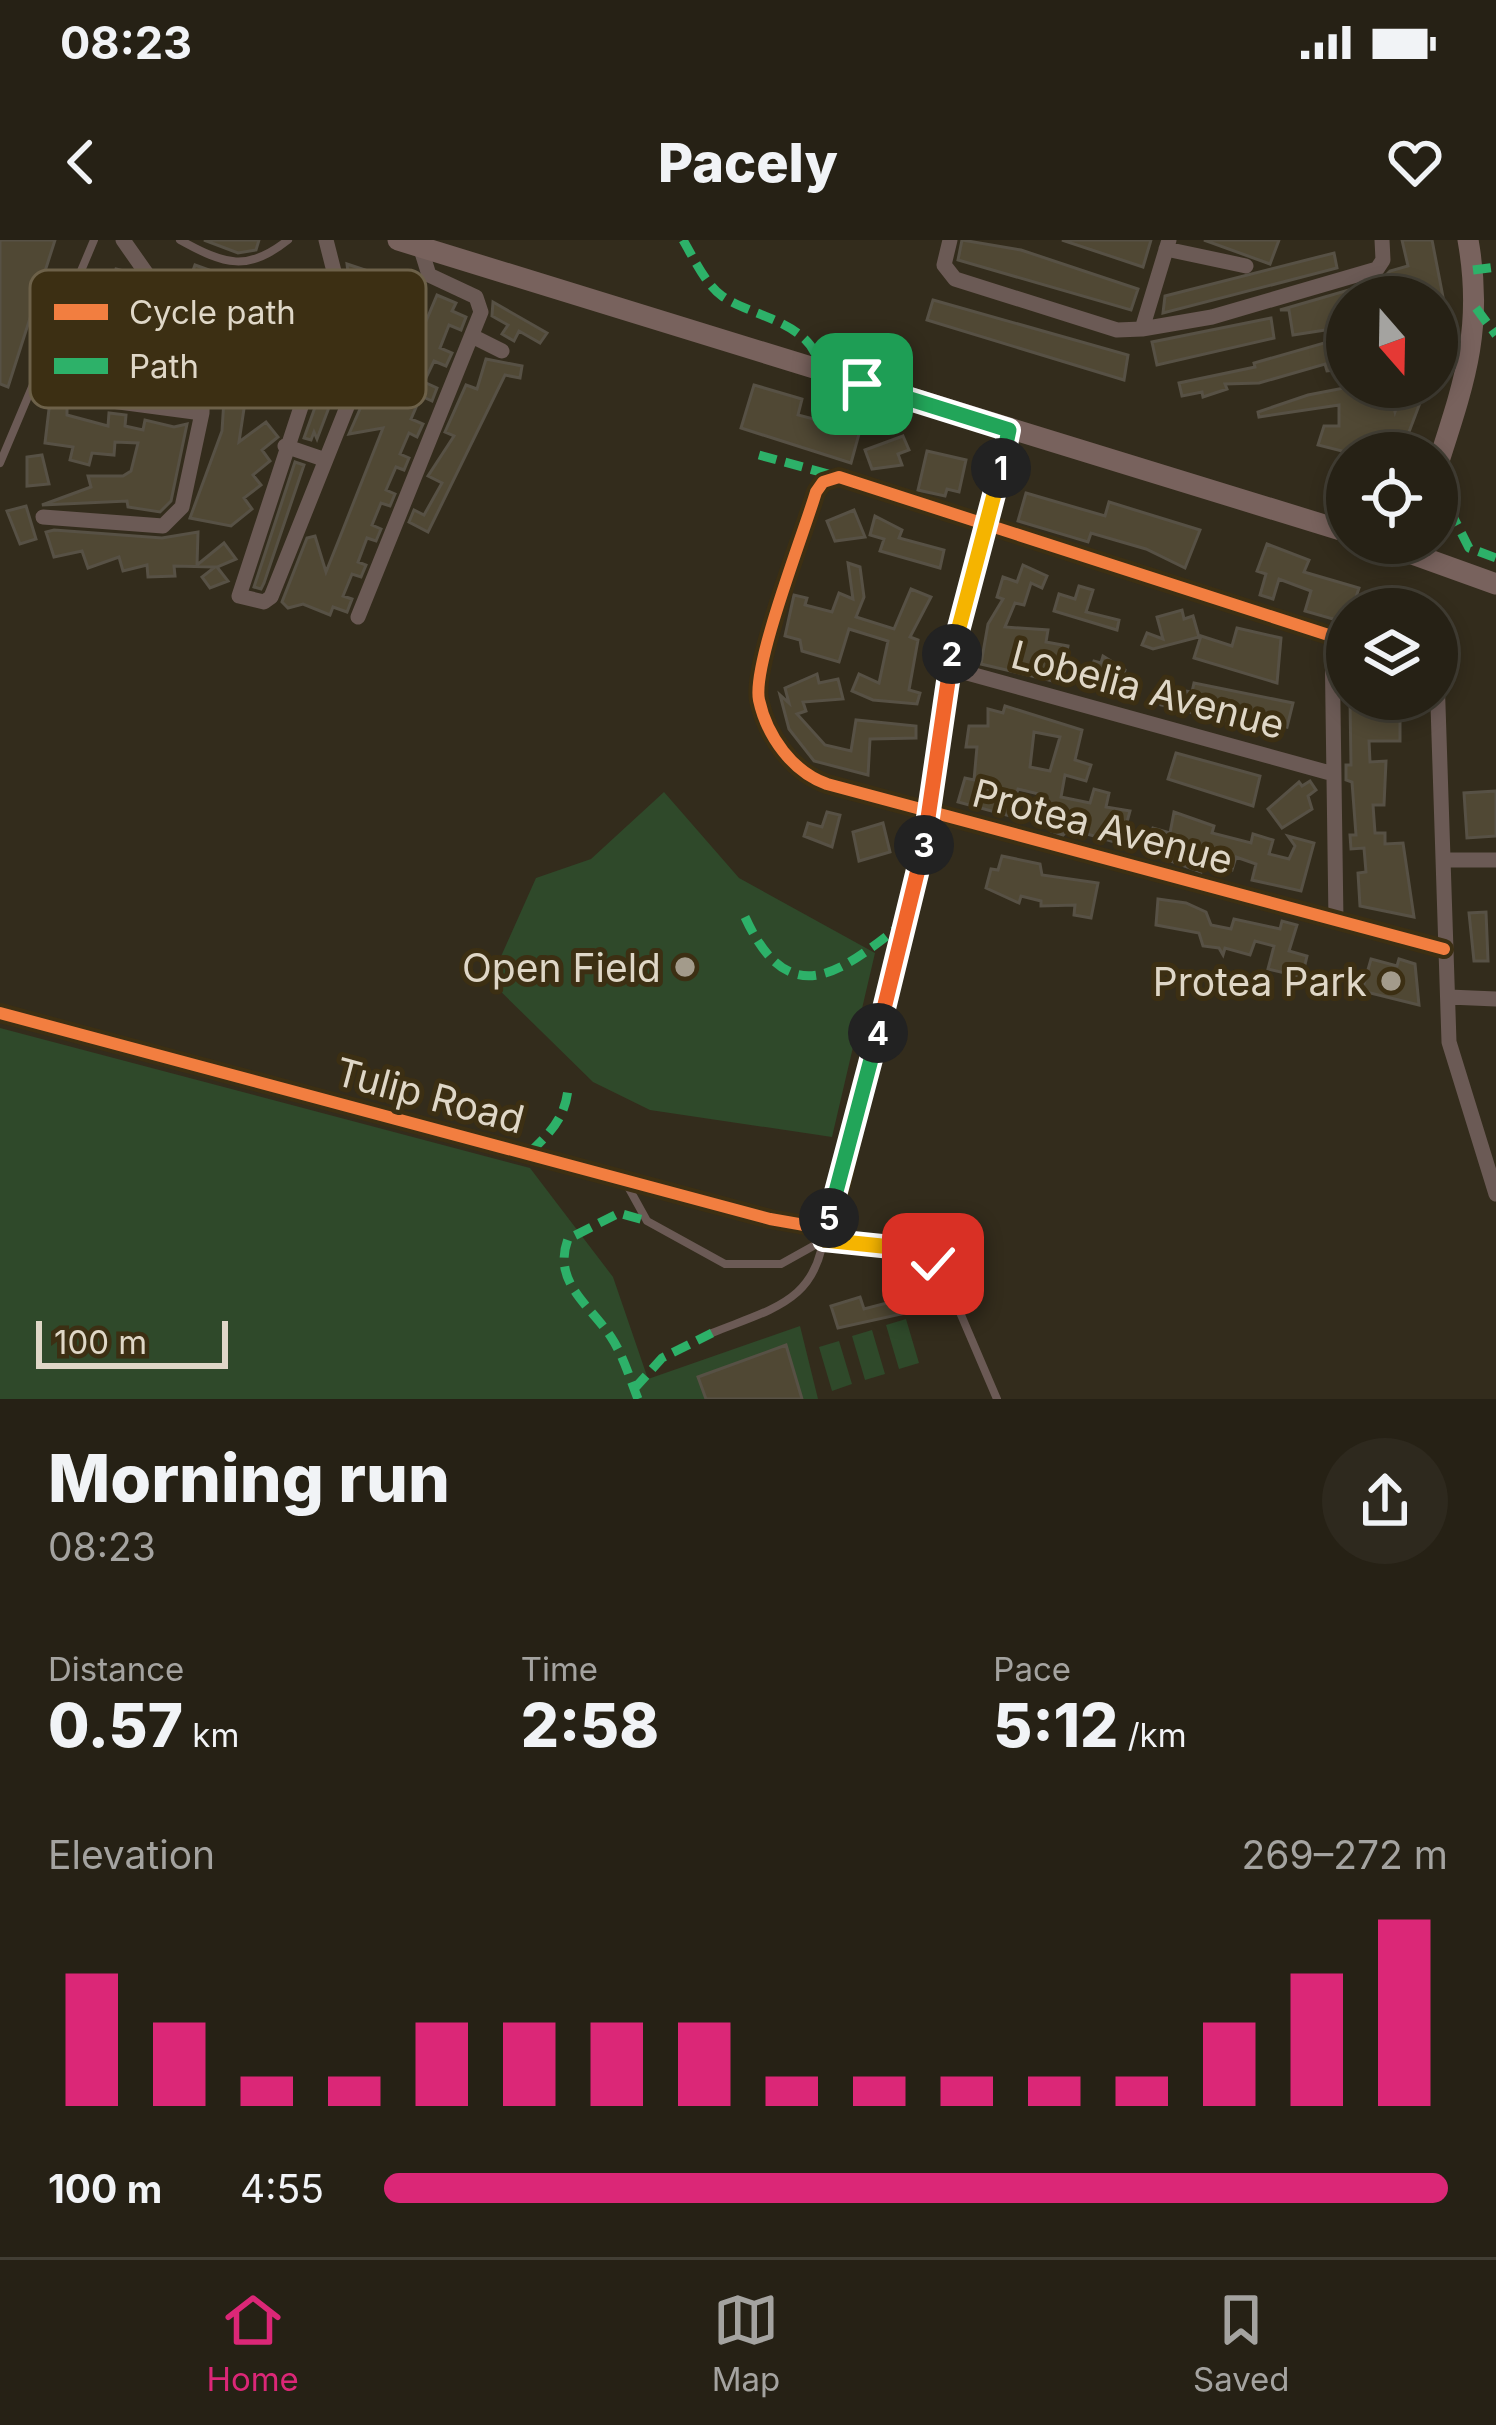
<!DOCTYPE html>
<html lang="en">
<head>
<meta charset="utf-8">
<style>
  body { margin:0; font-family:Inter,sans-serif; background:#2e291e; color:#f1f3f6; height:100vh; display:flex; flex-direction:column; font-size:45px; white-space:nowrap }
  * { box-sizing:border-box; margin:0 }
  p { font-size:39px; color:#a4a3a0 }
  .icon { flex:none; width:66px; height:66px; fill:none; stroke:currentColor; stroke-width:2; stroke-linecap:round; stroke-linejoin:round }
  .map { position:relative; height:1159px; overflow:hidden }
  .drawer { display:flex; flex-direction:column; background:#262115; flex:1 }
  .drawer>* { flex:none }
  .needle { width:78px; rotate:160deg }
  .buttons { position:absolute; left:1326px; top:36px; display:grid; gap:24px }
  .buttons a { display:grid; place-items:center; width:132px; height:132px; border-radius:50%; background:#262115; box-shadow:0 6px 18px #0003,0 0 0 3px #423e34; font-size:60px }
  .scale { position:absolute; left:36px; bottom:30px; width:192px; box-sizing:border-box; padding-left:12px; border:6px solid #dfd7c7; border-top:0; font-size:33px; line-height:42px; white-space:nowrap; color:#dfd7c7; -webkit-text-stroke:9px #3c2f13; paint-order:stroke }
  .pin { position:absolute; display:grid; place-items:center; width:102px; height:102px; color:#fff; margin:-51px; border-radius:24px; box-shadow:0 6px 18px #0006 }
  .km { position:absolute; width:60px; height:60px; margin:-30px; border-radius:50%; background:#222; color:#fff; font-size:33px; line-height:60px; text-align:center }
  .round { display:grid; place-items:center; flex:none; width:126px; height:126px; border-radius:63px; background:#2e291e }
  .summary { display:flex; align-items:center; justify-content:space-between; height:204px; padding:0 48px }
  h1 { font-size:66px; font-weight:800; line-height:90px }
  .metrics { display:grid; grid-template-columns:repeat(3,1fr); gap:18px; height:204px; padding:12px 48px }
  .metrics div { display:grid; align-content:center }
  .metrics b { font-size:60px; font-weight:800 }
  .metrics small { font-size:33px; font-weight:400 }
  .metrics p { font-size:33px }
  .chart { height:336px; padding:24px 48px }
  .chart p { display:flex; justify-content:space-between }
  .chart svg { width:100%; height:216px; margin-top:12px; stroke:#db2777; stroke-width:6 }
  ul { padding:0 48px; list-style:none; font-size:39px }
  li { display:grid; grid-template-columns:192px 144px 1fr; align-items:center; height:90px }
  li i { height:30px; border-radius:15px; background:#db2777 }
  .status { display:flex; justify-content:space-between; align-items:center; height:84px; padding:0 60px; background:#262115; direction:ltr }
  .status svg { height:33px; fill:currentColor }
  header { display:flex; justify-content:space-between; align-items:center; height:156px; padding:0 48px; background:#262115; font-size:54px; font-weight:800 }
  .tabs { display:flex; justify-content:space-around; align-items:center; height:168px; border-top:3px solid #423e34; background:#262115; font-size:33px; color:#a4a3a0 }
  .tabs a { display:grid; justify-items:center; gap:6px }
  .tabs .current { color:#db2777 }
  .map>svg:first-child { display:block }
  .green { fill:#2f492a }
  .building { fill:#504834; stroke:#575145; stroke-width:3; fill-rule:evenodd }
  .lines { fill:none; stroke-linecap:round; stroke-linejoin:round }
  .lane { stroke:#6b5a55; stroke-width:8 }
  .street { stroke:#6b5a55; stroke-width:15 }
  .secondary { stroke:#78625d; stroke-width:21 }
  .quiet { stroke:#2db169; stroke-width:9; stroke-dasharray:18 9; stroke-linecap:butt }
  .cycleway-casing { stroke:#3c2f13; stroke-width:20 }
  .cycleway { stroke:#f27e40; stroke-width:12 }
  .split-1-casing { stroke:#fff; stroke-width:24 }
  .split-2-casing { stroke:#fff; stroke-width:24 }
  .split-3-casing { stroke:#fff; stroke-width:24 }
  .split-4-casing { stroke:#fff; stroke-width:24 }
  .split-5-casing { stroke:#fff; stroke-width:24 }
  .split-6-casing { stroke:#fff; stroke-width:24 }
  .split-1 { stroke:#22a559; stroke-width:15 }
  .split-2 { stroke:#f5b400; stroke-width:15 }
  .split-3 { stroke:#f0652b; stroke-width:15 }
  .split-4 { stroke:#f0652b; stroke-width:15 }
  .split-5 { stroke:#22a559; stroke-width:15 }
  .split-6 { stroke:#f5b400; stroke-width:15 }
  .poi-dot { fill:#a39b8b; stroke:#3c2f13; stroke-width:4.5 }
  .labels { text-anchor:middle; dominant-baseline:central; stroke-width:10; stroke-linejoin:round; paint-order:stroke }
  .street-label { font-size:39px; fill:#dfd7c7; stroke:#3c2f13 }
  .poi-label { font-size:39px; fill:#dfd7c7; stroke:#3c2f13; text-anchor:end }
  .key { fill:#3c2f13; stroke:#6d6149; stroke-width:3 }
  .key-label { font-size:33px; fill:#dfd7c7 }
</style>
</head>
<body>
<div class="status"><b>08:23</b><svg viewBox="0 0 49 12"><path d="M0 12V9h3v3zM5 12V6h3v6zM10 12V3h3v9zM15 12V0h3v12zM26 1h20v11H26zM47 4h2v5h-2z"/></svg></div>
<header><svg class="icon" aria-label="back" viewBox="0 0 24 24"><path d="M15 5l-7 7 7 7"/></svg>Pacely<svg class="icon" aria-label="heart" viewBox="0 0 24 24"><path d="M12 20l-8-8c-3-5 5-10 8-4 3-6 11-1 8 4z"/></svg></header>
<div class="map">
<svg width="1496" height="1159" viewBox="0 0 1496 1159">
  <rect width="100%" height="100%" fill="#332c1c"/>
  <!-- green -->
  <path class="green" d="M664,552L739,638L875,713L832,897L650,870L593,842L490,741L536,638L591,619Z
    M0,788L530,928L613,1037L648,1139L800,1086L818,1159H0Z
    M906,1079L919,1123L899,1129L886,1085Z
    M872,1090L885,1134L865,1140L852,1096Z
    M839,1101L852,1144L832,1151L819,1107Z"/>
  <!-- building -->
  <path class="building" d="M0,0H55L8,147L0,144Z
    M204,0H259L256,10L238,13Z
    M962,0L1021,10L1138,49L1131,70L958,20Z
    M1062,0H1151L1143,27Z
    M1204,0H1279L1270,24Z
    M1402,0H1432L1443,57H1393L1395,44L1347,56V129L1327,131L1325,124L1259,143L1225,144L1227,149L1203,157L1202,152L1182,156L1179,143L1255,127L1254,123L1335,100L1332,89L1293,95L1289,70H1280L1380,41L1390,31L1408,26Z
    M1334,13L1337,28L1163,73L1165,56Z
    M347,24L386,37L381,51L349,41Z
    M195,25L273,53L277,36L288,39L282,61L316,35L327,51L310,63L319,74L302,88L310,100L289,116L221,84L193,80L175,53L177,47L186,50Z
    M116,29L128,32L125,43L119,42L109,123L129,125L134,92L145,85L133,69L135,41L171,92L142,113L185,109L191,121L190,156L70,143L78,124L87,126L91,72L108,34L114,36Z
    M414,50L424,86L437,55L456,63L452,71L466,77L461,90L449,85L440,108L452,113L446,126L434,121L424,142L437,148L432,161L421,156L411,179L423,184L417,197L409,193L400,214L409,218L404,230L396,227L386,250L395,254L390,266L381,263L372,285L381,289L376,301L367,298L358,322L366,325L361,337L352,334L343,356L352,359L347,372L333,367L330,375L303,364L288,368L282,362L307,298L315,296L326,332L340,297L383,188L349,194L390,101L392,79L400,76L394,56Z
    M933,60L1128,115L1124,140L927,80Z
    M493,62L547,93L540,103L519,91L514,101L502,94L508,85L492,76Z
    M350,70L367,77L362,93L350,89L328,170L317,199L314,192L311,200L304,198Z
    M1271,78L1274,98L1157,125L1152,102Z
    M227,112L247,117L245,126L256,129L253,143L248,142L239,202L266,182L278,197L262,210L270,221L253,235L261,245L244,258L252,269L231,286L190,278L222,191Z
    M486,119L522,126L520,138L505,135L428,292L409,282L414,270L424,275L442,243L428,236L454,196L445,192L466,145L477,149Z
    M754,145L802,159L798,175L848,188L850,179L862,183L851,223L741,188Z
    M1349,147H1389L1395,172L1404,147H1426L1401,213H1350L1318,205L1324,186H1339V165L1259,177L1258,172L1308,155Z
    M55,165L67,167V175L108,186L109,173L126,175L125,186L143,190L145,180L174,187L187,184L171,261L160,272L128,267L127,261L42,265L91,247L88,236H123L131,231L138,203L115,202L114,215L92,213L89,225L70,220L73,207L45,203L49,169Z
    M903,196L909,210L898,214L902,225L872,229L865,210Z
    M927,211L966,220L959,252L947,249L945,256L918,250Z
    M42,215L49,244L27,246V217Z
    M295,222L304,225L264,343L261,349L254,347Z
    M1026,253L1105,276L1109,262L1200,290L1185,328L1146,309L1091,293L1088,302L1018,281Z
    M26,266L36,299L20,304L7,271Z
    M854,270L865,297L835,301L827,281Z
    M875,276L902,290L899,298L944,310L940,328L880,311L884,299L870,295Z
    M54,290L162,298L198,292L197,325L224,303L236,319L217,327L228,341L210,348L202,337L215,327L174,326L175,336L148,337L147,325L123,331L119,317L88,328L82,311L54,317L46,292Z
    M1267,304L1309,320L1304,332L1359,348L1352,369H1347V383L1305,371L1311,351L1279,339L1273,359L1260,355L1266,334L1257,331Z
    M848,323L860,327L864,357L856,377L894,389L911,349L931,357L910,397L918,400L909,450L920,453L917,464L873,460L852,451L859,434L879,443L888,401L849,389L839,422L802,411L800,400L785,396L794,355L807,358L805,365L832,372L839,353L853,359Z
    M1023,325L1047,336L1042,348L1031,343L1024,365L1015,363L1005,387L1048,390L1046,402L1068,406L1061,443L981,424L988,384L1003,359L997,357L1003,337L1017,342Z
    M1079,346L1093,350L1086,372L1119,380L1117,390L1054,371L1059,354L1075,359Z
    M1182,370L1184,379L1193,376L1199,397L1153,409L1142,405L1147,393L1163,399L1157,377Z
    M1237,388L1281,398L1277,443L1194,418L1201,396L1232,406Z
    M1103,416L1125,430L1117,456L1086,446L1094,421L1101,423Z
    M817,434L819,443L838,439L843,459L803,462L806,471L797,474L825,505L851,511L856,480L916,486V498L870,499L868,535L814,521L789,489L780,455L789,463L785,448Z
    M1194,443L1293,463L1287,487L1231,470L1229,482L1161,465L1164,448L1192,452Z
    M1350,459H1400V501H1369L1370,522L1386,521L1384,565H1373L1375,593H1385V604L1403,603L1414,677L1360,666L1358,633L1366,632L1364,608L1351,609L1350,595H1356L1352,542L1346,540V525H1351Z
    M1005,466L1082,490L1075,520L1091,525L1086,541L1065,535L1061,557L1090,563L1094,549L1109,553L1106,567L1130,571L1121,604L1070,589L1063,595L1051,591L1050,577L1036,569L1039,554L1018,549L1010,576L958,562L965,538L974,540L977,507H966L969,486H988V469L1003,473ZM1034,492L1060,497L1050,531L1030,527Z
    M1176,513L1260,536L1253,566L1168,539Z
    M1310,541L1316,550L1308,556L1312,569L1282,588L1268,569L1299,542L1302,546Z
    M1496,551V596L1467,598L1464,553Z
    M827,572L840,575L832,607L804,596L808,583L822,587Z
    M1174,572L1214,586L1212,593L1251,603L1253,594L1273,600L1269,614L1289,619L1295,606L1288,596L1314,603L1301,651L1252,640L1256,624L1236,617L1232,630L1203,623L1201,632L1146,612L1153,588L1170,593Z
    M883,583L890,612L859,621L853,592Z
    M1002,616L1040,624L1042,635L1098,643L1091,678L1074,675L1075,665L1041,666V661L1021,656L1019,663L986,648L991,629L998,630Z
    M1158,659L1186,663L1206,672L1211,685L1231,689L1234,679L1280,689L1282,681L1297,685L1289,711L1307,716L1302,737L1268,729L1274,706L1255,701L1250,715L1225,708L1223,715L1219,708L1203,706L1199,693L1156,685Z
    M1486,672L1488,721H1474L1469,673Z
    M1371,719L1397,726L1399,719L1415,724L1419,765L1362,751Z
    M860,1057L864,1069L902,1059L906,1073L838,1088L831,1066Z
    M786,1105L802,1159H706L698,1137Z"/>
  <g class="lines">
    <!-- lane -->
    <path class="lane" d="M180,0C225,25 248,32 288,0
      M202,109L214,100L249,109
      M0,223L94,0
      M626,943L647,981L725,1024H781L824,1000L840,998L921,1016L947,1042L997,1159
      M712,1093C774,1068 821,1061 825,983"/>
    <!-- street -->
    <path class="street" d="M326,0L339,51L239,356L264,362L271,357L381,82L376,62L339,51
      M950,0L944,25L955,39L1117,90L1142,89L1212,77L1377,29L1383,20L1382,0
      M1166,9L1246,26
      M1142,89L1169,0
      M80,92L58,138L59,154L202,173L203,114L123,0
      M474,97L502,111
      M285,206L323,219
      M43,277L163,286L182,267L202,173
      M358,377L481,72L476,57L429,35L420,6
      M1332,396L1336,681
      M1347,401L839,237L823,242L816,252C804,293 752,425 759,460C767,497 793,532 827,544L1444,709
      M949,428L1330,533
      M1437,435L1449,802L1496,954
      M1444,620H1496
      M1449,757L1496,759
      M0,773L770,979L810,986L825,982L836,966L932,569L949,428L1009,190"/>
    <!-- secondary -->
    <path class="secondary" d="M398,0L1347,292
      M1437,227C1464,143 1484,89 1468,0
      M1382,303L1496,344"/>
    <!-- quiet -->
    <path class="quiet" d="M683,0C693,17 706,45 722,56C752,77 812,82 819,126
      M1473,30L1496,27
      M1476,68L1496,95
      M759,215L839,237
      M1437,245L1469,308L1496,318
      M745,677C791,777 844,729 905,682
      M530,912C550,893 565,878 568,849
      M634,1149L662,1118L712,1093
      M638,1159C630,1139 623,1115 611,1097C589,1064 552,1042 568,999L619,973L647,981"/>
    <!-- cycleway casing -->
    <g class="cycleway-casing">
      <path id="cycleway" d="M1347,401L839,237L823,242L816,252C804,293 752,425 759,460C767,497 793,532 827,544L1444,709
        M0,773L770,979L810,986L825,982L836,966L932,569L949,428L1009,190"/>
    </g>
    <!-- cycleway -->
    <use href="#cycleway" class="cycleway"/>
  </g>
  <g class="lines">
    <!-- split-1 casing -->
    <g class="split-1-casing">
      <path id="split-1" d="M862,144L1009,190L1001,228"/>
    </g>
    <!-- split-2 casing -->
    <g class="split-2-casing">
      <path id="split-2" d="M952,414L1001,228"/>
    </g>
    <!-- split-3 casing -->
    <g class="split-3-casing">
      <path id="split-3" d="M924,605L952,414"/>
    </g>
    <!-- split-4 casing -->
    <g class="split-4-casing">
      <path id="split-4" d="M878,793L924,605"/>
    </g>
    <!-- split-5 casing -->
    <g class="split-5-casing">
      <path id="split-5" d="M829,978L878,793"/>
    </g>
    <!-- split-6 casing -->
    <g class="split-6-casing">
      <path id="split-6" d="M829,978L824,1000L901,1008L933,1024"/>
    </g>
    <!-- split-1 -->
    <use href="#split-1" class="split-1"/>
    <!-- split-2 -->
    <use href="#split-2" class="split-2"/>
    <!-- split-3 -->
    <use href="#split-3" class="split-3"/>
    <!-- split-4 -->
    <use href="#split-4" class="split-4"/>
    <!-- split-5 -->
    <use href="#split-5" class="split-5"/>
    <!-- split-6 -->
    <use href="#split-6" class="split-6"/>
  </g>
  <!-- markers -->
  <g class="poi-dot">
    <circle cx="685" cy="727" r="12"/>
    <circle cx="1391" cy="741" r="12"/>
  </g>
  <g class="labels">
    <!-- street labels -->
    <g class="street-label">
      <text transform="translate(1148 449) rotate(15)">Lobelia Avenue</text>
      <text transform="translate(1103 586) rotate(15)">Protea Avenue</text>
      <text transform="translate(430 855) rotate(15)">Tulip Road</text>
    </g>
    <!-- poi labels -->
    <g class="poi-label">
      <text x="661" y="727">Open Field</text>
      <text x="1367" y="741">Protea Park</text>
    </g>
  </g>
  <!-- legend -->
  <rect x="30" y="30" width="396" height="138" rx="18" class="key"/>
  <rect x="54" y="64" width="54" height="16" fill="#f27e40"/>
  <rect x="54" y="118" width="54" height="16" fill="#2db169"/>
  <g class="key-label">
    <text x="129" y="84">Cycle path</text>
    <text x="129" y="138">Path</text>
  </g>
</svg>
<div class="buttons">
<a><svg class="needle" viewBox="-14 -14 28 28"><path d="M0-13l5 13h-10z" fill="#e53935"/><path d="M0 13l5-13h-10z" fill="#a4a3a0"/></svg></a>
<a><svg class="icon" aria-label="locate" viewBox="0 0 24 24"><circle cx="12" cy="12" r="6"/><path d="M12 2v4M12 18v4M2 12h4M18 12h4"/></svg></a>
<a><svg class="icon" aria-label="layers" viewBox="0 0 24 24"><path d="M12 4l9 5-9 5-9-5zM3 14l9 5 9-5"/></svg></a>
</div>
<div class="scale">100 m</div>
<div class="pin" style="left:862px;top:144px;background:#1e9e55"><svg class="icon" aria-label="arrive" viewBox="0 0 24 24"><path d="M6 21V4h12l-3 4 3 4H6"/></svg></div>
<div class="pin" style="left:933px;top:1024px;background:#d93025"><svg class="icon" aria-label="check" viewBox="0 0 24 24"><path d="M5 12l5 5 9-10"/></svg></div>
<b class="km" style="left:1001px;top:228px">1</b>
<b class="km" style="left:952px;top:414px">2</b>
<b class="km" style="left:924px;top:605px">3</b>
<b class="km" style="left:878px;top:793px">4</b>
<b class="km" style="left:829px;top:978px">5</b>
</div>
<section class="drawer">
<div class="summary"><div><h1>Morning run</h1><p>08:23</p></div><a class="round"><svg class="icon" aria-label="share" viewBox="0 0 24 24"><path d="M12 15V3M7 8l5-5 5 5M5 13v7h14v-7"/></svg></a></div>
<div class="metrics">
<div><p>Distance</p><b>0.57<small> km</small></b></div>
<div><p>Time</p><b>2:58</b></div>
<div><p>Pace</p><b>5:12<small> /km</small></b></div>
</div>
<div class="chart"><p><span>Elevation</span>269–272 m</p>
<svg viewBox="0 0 160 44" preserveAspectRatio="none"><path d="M5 44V17M15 44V27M25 44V38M35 44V38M45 44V27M55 44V27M65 44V27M75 44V27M85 44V38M95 44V38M105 44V38M115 44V38M125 44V38M135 44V27M145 44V17M155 44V6"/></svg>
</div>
<ul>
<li><b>100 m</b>4:55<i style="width:100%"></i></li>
</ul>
</section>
<nav class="tabs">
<a class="current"><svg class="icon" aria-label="home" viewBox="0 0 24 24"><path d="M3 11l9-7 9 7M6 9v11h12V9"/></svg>Home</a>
<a><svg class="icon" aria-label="map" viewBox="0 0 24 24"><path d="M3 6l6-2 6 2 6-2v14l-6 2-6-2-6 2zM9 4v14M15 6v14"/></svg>Map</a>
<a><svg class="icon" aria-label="saved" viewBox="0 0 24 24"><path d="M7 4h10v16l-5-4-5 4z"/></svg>Saved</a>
</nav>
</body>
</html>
